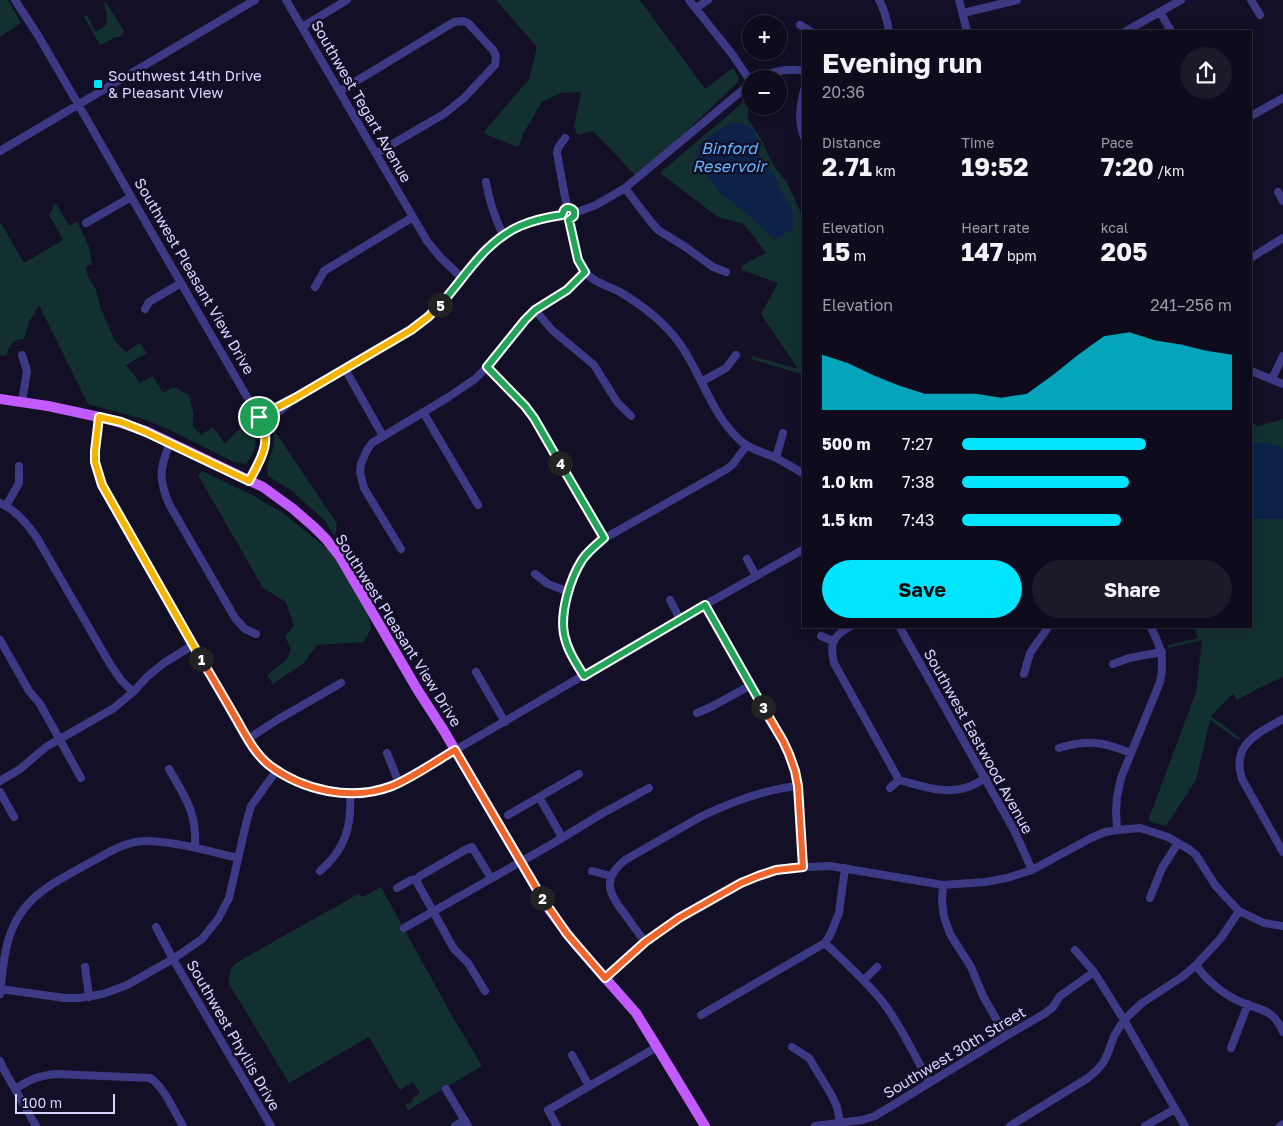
<!DOCTYPE html>
<html lang="en">
<head>
<meta charset="utf-8">
<style>
  body { margin:0; font-family:"Golos Text",sans-serif; background:#1c1929; color:#f1f3f6; height:100vh; display:flex; flex-direction:column; font-size:19px; white-space:nowrap }
  * { box-sizing:border-box; margin:0 }
  p { font-size:16px; color:#9b9ba3 }
  .icon { flex:none; width:28px; height:28px; fill:none; stroke:currentColor; stroke-width:2; stroke-linecap:round; stroke-linejoin:round }
  .map { position:relative; flex:1; overflow:hidden }
  .side { position:absolute; left:802px; top:30px; width:450px; height:598px; display:flex; flex-direction:column; background:#0e0b1c; border-radius:0px; box-shadow:0 2px 12px #0003,0 0 0 1px #2e2b3b }
  .side>* { flex:none }
  .fabs { position:absolute; left:742px; top:15px; display:grid; gap:10px }
  .fabs a { display:grid; place-items:center; width:45px; height:45px; border-radius:50%; background:#0e0b1c; box-shadow:0 2px 12px #0003,0 0 0 1px #2e2b3b; font-size:25px }
  .scale { position:absolute; left:15px; bottom:12px; width:100px; box-sizing:border-box; padding-left:5px; border:2px solid #d9d4ff; border-top:0; font-size:14px; line-height:18px; white-space:nowrap; color:#d9d4ff; -webkit-text-stroke:4px #130f26; paint-order:stroke }
  .pin { position:absolute; display:grid; place-items:center; width:42px; height:42px; color:#fff; margin:-21px; border:2px solid #fff; border-radius:50%; box-shadow:0 1px 5px #0007 }
  .km { position:absolute; width:25px; height:25px; margin:-12px; border-radius:50%; background:#222; color:#fff; font-size:14px; line-height:25px; text-align:center }
  .round { display:grid; place-items:center; flex:none; width:52px; height:52px; border-radius:26px; background:#1c1929 }
  .headline { display:flex; align-items:center; justify-content:space-between; height:85px; padding:0 20px }
  h1 { font-size:28px; font-weight:700; line-height:38px }
  .stats { display:grid; grid-template-columns:repeat(3,1fr); gap:8px; height:85px; padding:5px 20px }
  .stats div { display:grid; align-content:center }
  .stats b { font-size:25px; font-weight:700 }
  .stats small { font-size:14px; font-weight:400 }
  .stats p { font-size:14px }
  .chart { height:140px; padding:10px 20px }
  .chart p { display:flex; justify-content:space-between }
  .chart svg { width:100%; height:90px; margin-top:5px; fill:#00e5ff; opacity:.7 }
  .action { display:flex; gap:10px; margin-top:auto; padding:10px 20px }
  .action a { flex:1; height:58px; border-radius:30px; background:#00e5ff; color:#111; font-size:20px; font-weight:700; line-height:58px; text-align:center }
  .action a+a { background:#1c1929; color:#f1f3f6 }
  ul { padding:0 20px; list-style:none; font-size:16px }
  li { display:grid; grid-template-columns:80px 60px 1fr; align-items:center; height:38px }
  li i { height:12px; border-radius:6px; background:#00e5ff }
  .map>svg:first-child { display:block }
  .green { fill:#12302f }
  .water { fill:#0c2248 }
  .lines { fill:none; stroke-linecap:round; stroke-linejoin:round }
  .minor { stroke:#3d3a85; stroke-width:8 }
  .major { stroke:#c25bff; stroke-width:10 }
  .split-1-casing { stroke:#fff; stroke-width:10 }
  .split-2-casing { stroke:#fff; stroke-width:10 }
  .split-3-casing { stroke:#fff; stroke-width:10 }
  .split-4-casing { stroke:#fff; stroke-width:10 }
  .split-5-casing { stroke:#fff; stroke-width:10 }
  .split-6-casing { stroke:#fff; stroke-width:10 }
  .split-1 { stroke:#f5b400; stroke-width:6 }
  .split-2 { stroke:#f0652b; stroke-width:6 }
  .split-3 { stroke:#f0652b; stroke-width:6 }
  .split-4 { stroke:#22a559; stroke-width:6 }
  .split-5 { stroke:#22a559; stroke-width:6 }
  .split-6 { stroke:#f5b400; stroke-width:6 }
  .poi-dot { fill:#00e5ff; stroke:#130f26; stroke-width:2 }
  .labels { text-anchor:middle; dominant-baseline:central; stroke-width:5; stroke-linejoin:round; paint-order:stroke }
  .poi-label { font-size:15px; fill:#d9d4ff; stroke:#130f26; text-anchor:start }
  .street-label { font-size:15px; fill:#d9d4ff; stroke:#130f26 }
  .water-label { font-size:16px; font-style:italic; fill:#62b6ff; stroke:#130f26 }
</style>
</head>
<body>
<div class="map">
<svg width="1283" height="1126" viewBox="0 0 1283 1126">
  <rect width="100%" height="100%" fill="#130f26"/>
  <!-- green -->
  <path class="green" d="M0,0H8L21,23L0,37Z
    M496,0H640L705,89L733,68L738,76L739,81L638,178L593,131L578,135L574,127L581,92L561,93L542,102L524,132L518,147L483,133L529,79L537,47Z
    M106,2L124,31L120,37H116L100,45L84,17L87,15L95,31H97L106,25L107,14L104,4Z
    M748,98V119L761,139L773,165L785,180L790,189L804,220V379L801,374L751,359L752,356L798,369L761,314L778,283L742,270L741,266L766,253L744,224L718,217L660,173Z
    M56,203L69,226L77,221L89,247L92,264L86,267L87,274L96,290L101,309L115,341L126,352L140,343L147,353L126,365L140,383L153,376L163,393L174,387L189,395L193,412V426L201,435L213,427L225,444L239,429L248,425L252,426C258,445 257,448 246,464L234,462L170,430L143,419L88,404L39,305L29,322L24,339C14,339 8,345 7,355L0,356V222L24,263L63,240L49,215Z
    M1283,419V677L1257,689L1237,700L1233,694L1211,716L1240,738L1238,740L1210,720L1196,780L1166,826L1148,821L1196,692L1202,640L1168,648V645L1198,638L1194,626H1251V423L1258,426Z
    M270,424L337,524L335,537L325,521L292,491L268,476C265,461 274,454 274,440C274,435 272,429 270,424Z
    M202,471L254,496L283,513L330,551L367,608L371,629L364,642L317,645L304,663L273,684L267,675L286,660L291,650L285,636L294,626L286,602L263,588L198,475Z
    M381,887L451,1014L482,1066L408,1110L405,1105L412,1102L413,1098L420,1093L413,1082L400,1090L369,1037L289,1083L228,982L231,969L236,963L358,894L363,897Z"/>
  <!-- water -->
  <path class="water" d="M731,123C740,123 750,123 755,133C757,137 756,148 757,153L761,157L766,166L775,176L778,187L792,209L793,229L775,240C762,229 749,215 735,204C732,201 728,200 725,197C717,190 692,160 697,149C702,138 720,129 731,123Z
    M1254,443H1266L1283,448V519H1251V444Z"/>
  <g class="lines">
    <!-- minor -->
    <path class="minor" d="M15,0L39,37L78,104L141,214L261,421C271,443 259,462 249,481
      M286,0L427,241L440,257L462,278
      M689,0L732,54L751,82
      M879,0C885,10 887,20 889,31
      M959,0L967,31
      M1251,0L1260,15
      M696,8L708,0
      M1160,12L1171,31
      M963,13L1017,0
      M800,25L810,31
      M302,27L347,0
      M1126,31L1181,0
      M758,79C772,71 788,68 804,71
      M804,90C800,107 798,121 804,137
      M340,91L454,22L463,21L468,23L493,50L496,56L495,65L464,98L444,114L377,153
      M1251,116L1283,98
      M565,138L558,148L557,153L567,208
      M0,151L255,0
      M486,182C489,201 495,218 503,235
      M625,188L651,222L658,230L684,246L713,267L726,272
      M1278,192L1283,201
      M575,213L596,205L625,188L751,83
      M569,220C573,237 574,257 585,271C593,283 607,285 620,292C642,305 665,323 680,344C702,375 714,422 746,445C754,450 765,453 774,457C784,462 794,468 804,474
      M86,223L131,197
      M1251,258L1262,251L1283,238
      M315,287L324,271L413,217
      M145,309L149,302L181,283
      M535,310L552,330L594,365L617,402L631,416
      M22,355L27,371L22,402
      M487,367L525,406L534,418L605,538
      M345,369L383,436
      M1251,371L1283,384
      M1272,379L1283,356
      M701,382L726,368L736,355
      M423,412L478,505
      M99,417L95,451V462L102,485C138,552 177,618 215,683C229,707 249,748 270,765C308,795 355,801 399,783L680,619L804,549
      M259,417L295,398L345,369L420,324L443,302L482,252L503,235L525,223L562,215
      M261,421L280,411L288,404
      M170,442C160,468 158,478 169,504L235,618L245,629L256,634
      M776,458L783,433
      M0,503C16,510 27,523 37,538L110,664L121,680L133,692
      M6,506L19,483V466
      M401,549L364,488L360,472L361,464L367,450L372,443L447,398L475,379L487,367L525,320L535,310L567,290L585,272
      M747,559L756,576
      M535,574L548,584L569,592
      M670,600L680,619
      M705,605L783,741L789,754L795,771L798,786L803,867
      M851,626C833,636 829,643 834,663L899,780C922,786 945,795 968,787C974,785 980,781 986,778
      M899,626L1015,832L1032,870
      M821,636L833,641
      M0,640L29,691L40,704L81,778
      M1113,664L1129,658L1162,652
      M476,672L505,722
      M1024,674L1030,653L1049,626
      M583,677C576,663 567,650 564,634C560,612 570,579 582,560C588,551 596,545 605,538L727,469L733,464L747,445
      M697,713L711,707L751,685
      M1283,719C1257,734 1231,744 1242,779L1283,852
      M248,739L277,720L341,683
      M1059,748C1089,739 1103,742 1131,753
      M387,753L399,783
      M169,769C186,799 197,812 195,848
      M0,781L20,769L46,747L114,708L133,692L148,676L164,663L193,645
      M890,788L899,780
      M0,792L14,817
      M539,797L562,837
      M508,815L579,774
      M1117,830L1116,811L1117,797L1121,778L1160,682C1165,659 1161,646 1150,626
      M320,871C345,850 352,826 350,794
      M592,871L611,876
      M417,879L418,884L450,942L454,949L468,963L485,991
      M943,885L942,900L943,909L944,917L950,934L971,967L983,996L1006,1036
      M397,888L411,880L417,879L420,876L465,850L472,847L491,878
      M1150,898L1162,868L1178,843
      M156,927L173,959L271,1126
      M404,928L552,844L603,813L649,788
      M645,942C638,932 631,923 624,913C608,893 602,879 625,860L702,816C732,802 765,789 798,786
      M825,943C845,962 865,980 882,1001C900,1024 915,1056 929,1082
      M1075,950L1094,972L1124,1020L1185,1126
      M1196,965C1206,980 1224,995 1241,1002C1261,1011 1273,1008 1283,1032
      M85,967L89,997
      M605,978L633,952L658,932L679,918L741,883L758,875L787,868L830,866L943,885L985,882L1007,878L1032,870L1091,838L1105,832L1117,830L1140,828L1168,837L1190,850L1196,855L1215,885L1223,894L1239,911L1264,923L1283,926
      M864,980L877,967
      M0,989L65,998H79L103,994L127,985L173,959L202,939L218,919L229,898L246,824L251,806L277,770
      M0,994C2,978 3,961 7,945C19,897 52,884 91,862C108,853 127,840 148,841C178,842 208,851 238,858
      M701,1015L825,943L831,933L839,913L845,868
      M792,1047L809,1058L831,1094L837,1107L840,1122
      M1231,1048L1248,1004
      M572,1055L589,1086
      M0,1061L4,1070L36,1126
      M15,1089C31,1079 37,1076 56,1074L150,1078C163,1085 175,1113 183,1126
      M446,1089L468,1126
      M455,1126L465,1120
      M557,1126L548,1110L657,1047
      M815,1126L862,1120L875,1116L1006,1036L1044,1014L1053,1007L1060,996L1094,972
      M1010,1126L1088,1078L1097,1070L1103,1063L1108,1053L1114,1036L1124,1020L1142,1003L1182,977L1196,965L1221,938L1239,911
      M1145,1126L1175,1109
      M1280,1126L1283,1124"/>
    <!-- major -->
    <path class="major" d="M0,399L48,406L99,417L121,423L146,431L263,487L292,508L314,527L326,539L340,557L417,689L444,731L546,905L560,924L576,945L636,1013L657,1047L705,1126"/>
  </g>
  <g class="lines">
    <!-- split-1 casing -->
    <g class="split-1-casing">
      <path id="split-1" d="M201,659L102,485L95,462V451L99,417L121,422L146,432L249,481C261,459 273,441 259,417"/>
    </g>
    <!-- split-2 casing -->
    <g class="split-2-casing">
      <path id="split-2" d="M201,659C212,677 223,696 234,715C244,732 253,752 269,765C286,778 307,787 328,791C349,795 371,794 392,786C412,778 436,761 455,750L542,898"/>
    </g>
    <!-- split-3 casing -->
    <g class="split-3-casing">
      <path id="split-3" d="M542,898L567,934L605,978L645,942L679,918L741,883L758,876L776,870L803,867L798,786L795,771L789,754L783,741L763,707"/>
    </g>
    <!-- split-4 casing -->
    <g class="split-4-casing">
      <path id="split-4" d="M560,463L604,538C596,545 588,551 582,560C570,579 560,612 564,634C567,650 576,663 584,676L705,605L763,707"/>
    </g>
    <!-- split-5 casing -->
    <g class="split-5-casing">
      <path id="split-5" d="M440,305C466,276 484,242 520,226C534,220 548,217 562,215L564,210C567,207 571,207 574,211V216L569,220L578,260L585,272L567,290L535,310L525,320L487,367L525,406L534,418L560,463"/>
    </g>
    <!-- split-6 casing -->
    <g class="split-6-casing">
      <path id="split-6" d="M259,417L295,398L411,330L428,317L440,305"/>
    </g>
    <!-- split-1 -->
    <use href="#split-1" class="split-1"/>
    <!-- split-2 -->
    <use href="#split-2" class="split-2"/>
    <!-- split-3 -->
    <use href="#split-3" class="split-3"/>
    <!-- split-4 -->
    <use href="#split-4" class="split-4"/>
    <!-- split-5 -->
    <use href="#split-5" class="split-5"/>
    <!-- split-6 -->
    <use href="#split-6" class="split-6"/>
  </g>
  <!-- markers -->
  <rect class="poi-dot" x="93" y="79" width="10" height="10" rx="2.5"/>
  <g class="labels">
    <!-- poi labels -->
    <g class="poi-label">
      <text x="108" y="75">Southwest 14th Drive<tspan x="108" dy="17">&amp; Pleasant View</tspan></text>
    </g>
    <!-- street labels -->
    <g class="street-label">
      <text transform="translate(362 101) rotate(60)">Southwest Tegart Avenue</text>
      <text transform="translate(195 276) rotate(60)">Southwest Pleasant View Drive</text>
      <text transform="translate(399 630) rotate(58)">Southwest Pleasant View Drive</text>
      <text transform="translate(979 741) rotate(61)">Southwest Eastwood Avenue</text>
      <text transform="translate(234 1035) rotate(60)">Southwest Phyllis Drive</text>
      <text transform="translate(954 1052) rotate(-31)">Southwest 30th Street</text>
    </g>
    <!-- water labels -->
    <g class="water-label">
      <text x="729" y="148">Binford<tspan x="729" dy="18">Reservoir</tspan></text>
    </g>
  </g>
</svg>
<div class="fabs">
<a>+</a>
<a>−</a>
</div>
<div class="scale">100 m</div>
<div class="pin" style="left:259px;top:417px;background:#1e9e55"><svg class="icon" aria-label="arrive" viewBox="0 0 24 24"><path d="M6 21V4h12l-3 4 3 4H6"/></svg></div>
<b class="km" style="left:201px;top:659px">1</b>
<b class="km" style="left:542px;top:898px">2</b>
<b class="km" style="left:763px;top:707px">3</b>
<b class="km" style="left:560px;top:463px">4</b>
<b class="km" style="left:440px;top:305px">5</b>
<section class="side">
<div class="headline"><div><h1>Evening run</h1><p>20:36</p></div><a class="round"><svg class="icon" aria-label="share" viewBox="0 0 24 24"><path d="M12 15V3M7 8l5-5 5 5M5 13v7h14v-7"/></svg></a></div>
<div class="stats">
<div><p>Distance</p><b>2.71<small> km</small></b></div>
<div><p>Time</p><b>19:52</b></div>
<div><p>Pace</p><b>7:20<small> /km</small></b></div>
</div>
<div class="stats">
<div><p>Elevation</p><b>15<small> m</small></b></div>
<div><p>Heart rate</p><b>147<small> bpm</small></b></div>
<div><p>kcal</p><b>205</b></div>
</div>
<div class="chart"><p><span>Elevation</span>241–256 m</p>
<svg viewBox="0 0 160 44" preserveAspectRatio="none"><path d="M0 44V17L10 21L20 27L30 32L40 36L50 36L60 36L70 38L80 36L90 27L100 17L110 8L120 6L130 10L140 12L150 15L160 17V44z"/></svg>
</div>
<ul>
<li><b>500 m</b>7:27<i style="width:68%"></i></li>
<li><b>1.0 km</b>7:38<i style="width:62%"></i></li>
<li><b>1.5 km</b>7:43<i style="width:59%"></i></li>
</ul>
<div class="action"><a>Save</a><a>Share</a></div>
</section>
</div>
</body>
</html>
